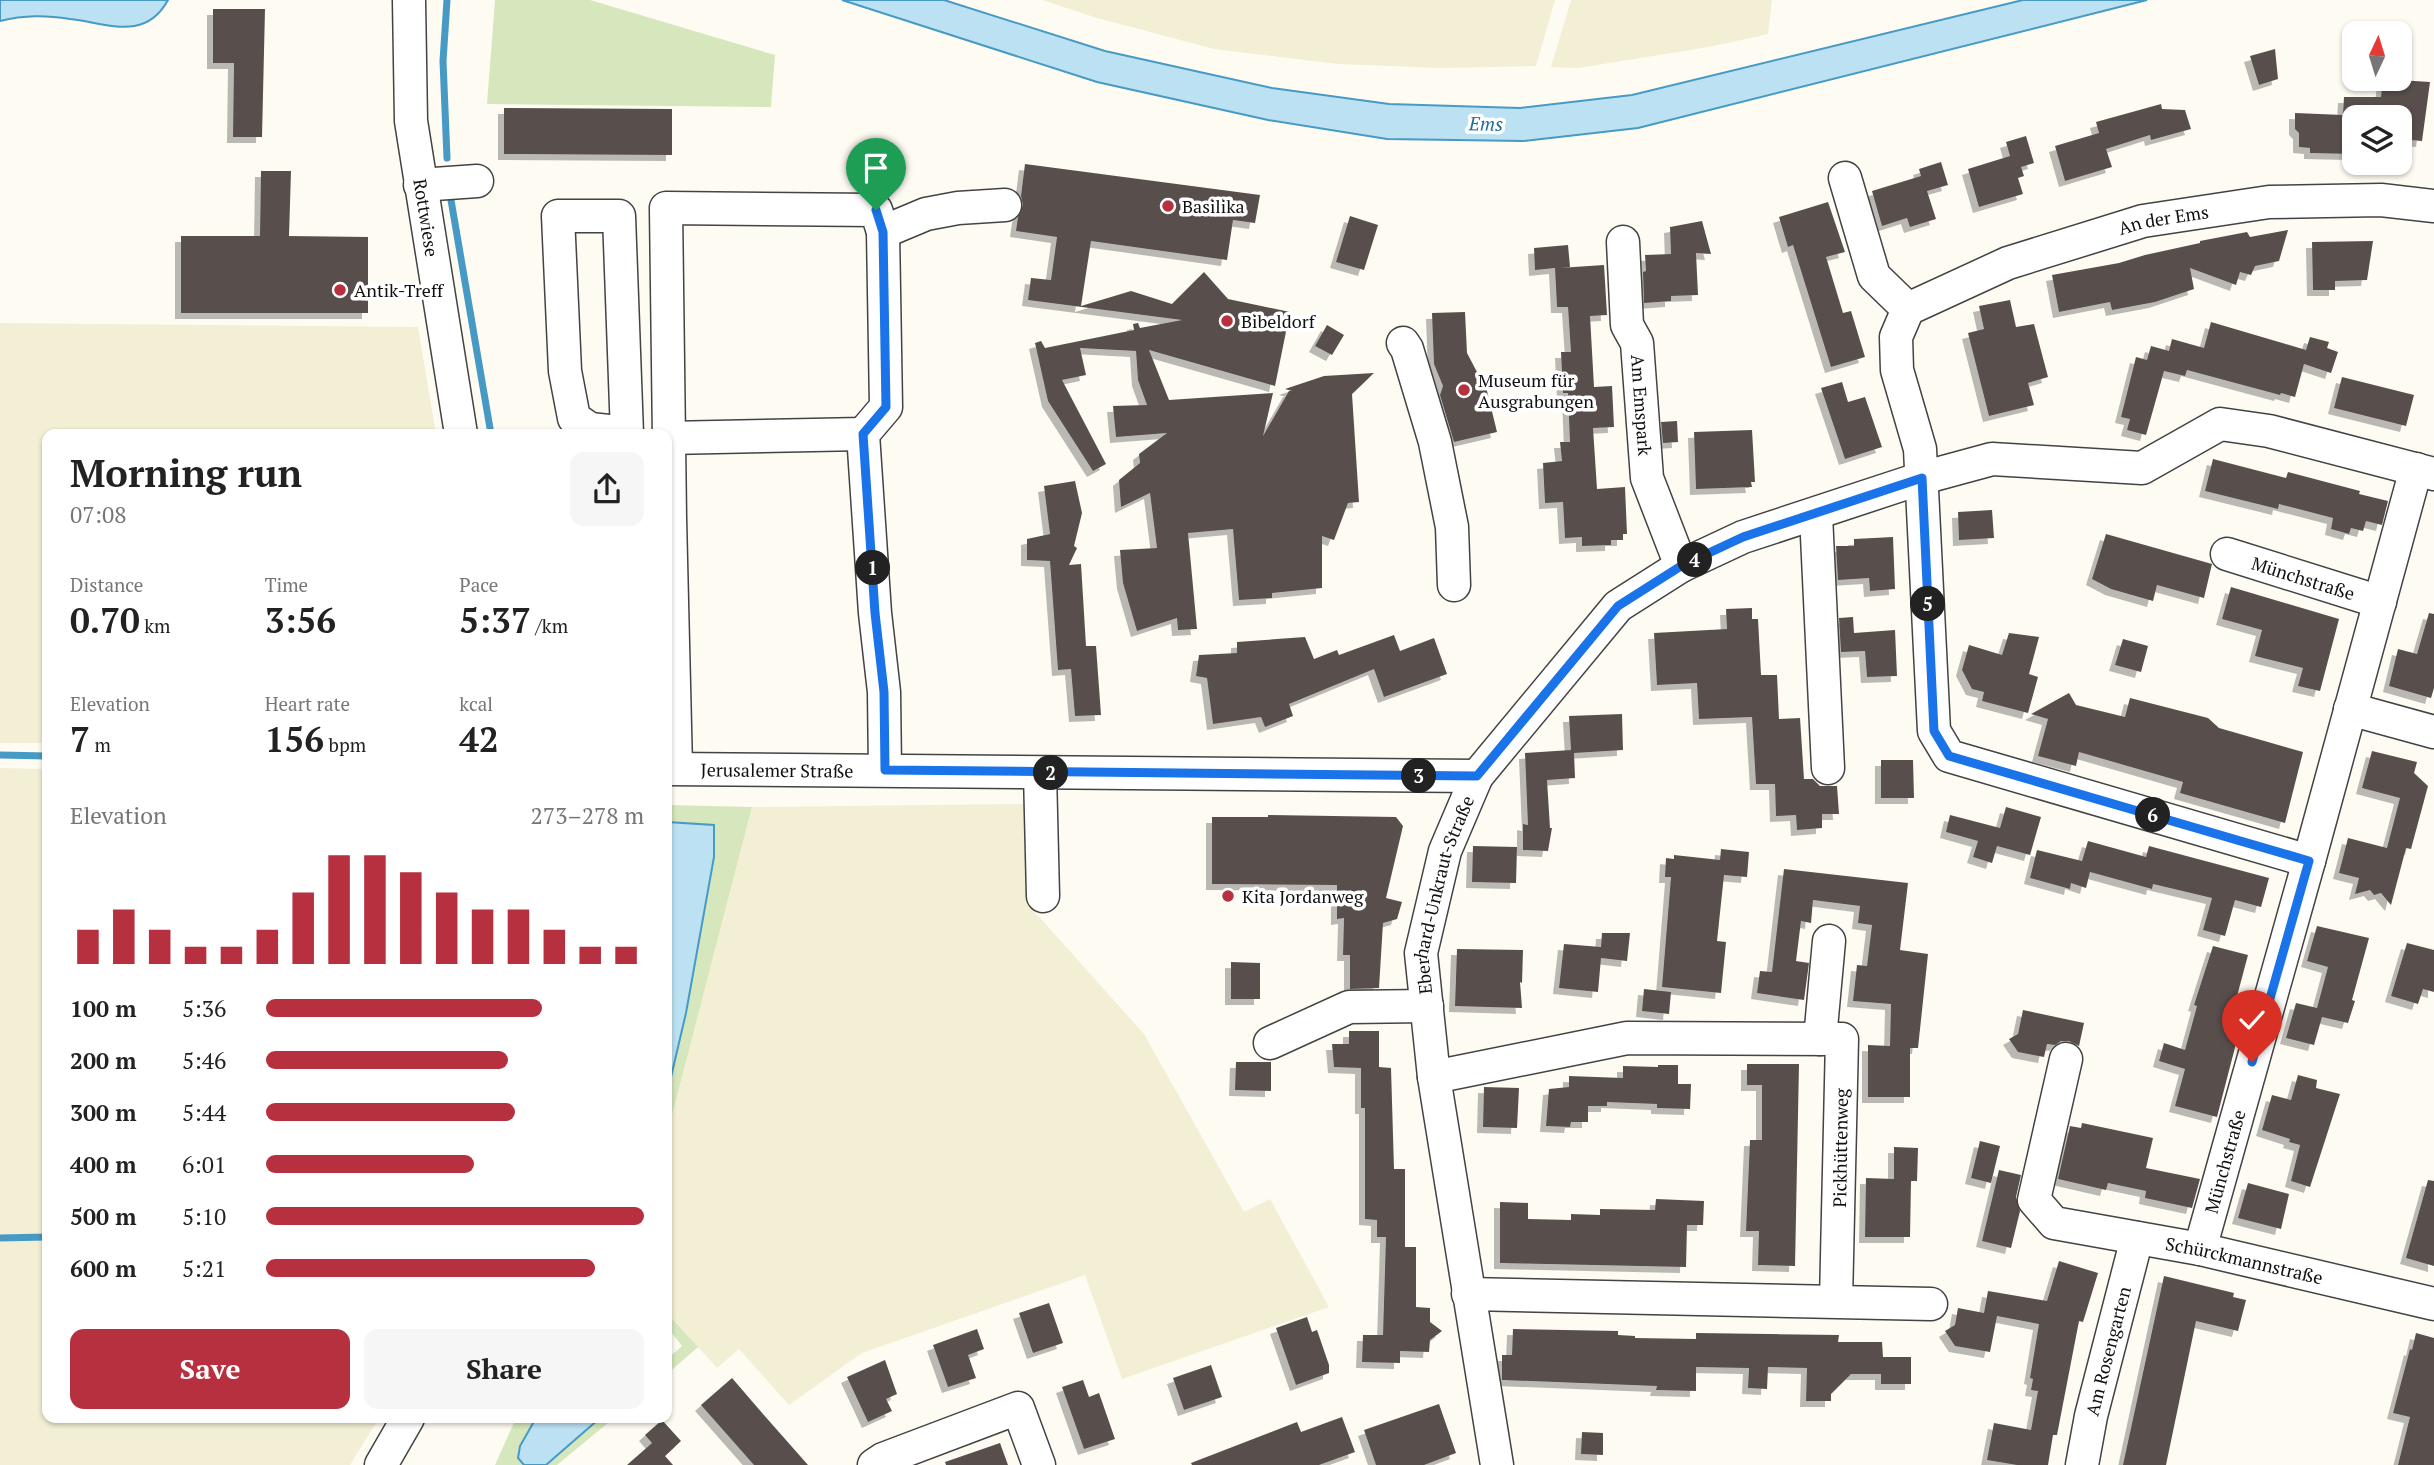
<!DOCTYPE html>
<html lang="en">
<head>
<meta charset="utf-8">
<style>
  body { margin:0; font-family:"PT Serif",serif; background:#f6f6f6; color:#222; height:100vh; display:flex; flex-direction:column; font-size:26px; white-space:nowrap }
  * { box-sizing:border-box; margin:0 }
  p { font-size:23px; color:#767676 }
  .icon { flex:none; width:38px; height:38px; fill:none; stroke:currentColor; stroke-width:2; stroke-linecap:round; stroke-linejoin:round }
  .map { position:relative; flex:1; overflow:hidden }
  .details { position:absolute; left:42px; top:429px; width:630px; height:994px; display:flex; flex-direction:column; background:#fff; border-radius:14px; box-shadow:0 2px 5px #0004 }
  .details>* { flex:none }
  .needle { width:46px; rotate:4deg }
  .tools { position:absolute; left:2342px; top:21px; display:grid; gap:14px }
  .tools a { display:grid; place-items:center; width:70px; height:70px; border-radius:14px; background:#fff; box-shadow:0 2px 5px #0004; font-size:35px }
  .pin { position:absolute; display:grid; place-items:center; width:60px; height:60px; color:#fff; margin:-72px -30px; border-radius:50% 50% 50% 0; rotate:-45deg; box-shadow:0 0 7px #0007 }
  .pin .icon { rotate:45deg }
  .km { position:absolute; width:35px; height:35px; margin:-18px; border-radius:50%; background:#222; color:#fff; font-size:19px; line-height:35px; text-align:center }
  .round { display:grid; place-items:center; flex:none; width:74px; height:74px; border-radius:14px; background:#f6f6f6 }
  .overview { display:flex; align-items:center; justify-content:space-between; height:119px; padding:0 28px }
  h1 { font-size:38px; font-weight:800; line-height:52px }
  .metrics { display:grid; grid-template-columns:repeat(3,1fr); gap:10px; height:119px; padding:7px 28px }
  .metrics div { display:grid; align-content:center }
  .metrics b { font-size:35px; font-weight:800 }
  .metrics small { font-size:19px; font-weight:400 }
  .metrics p { font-size:19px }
  .chart { height:196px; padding:14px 28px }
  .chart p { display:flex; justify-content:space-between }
  .chart svg { width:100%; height:126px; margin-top:7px; stroke:#b7303f; stroke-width:6 }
  .action { display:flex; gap:14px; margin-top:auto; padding:14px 28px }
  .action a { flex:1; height:80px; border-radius:14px; background:#b7303f; color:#fff; font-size:28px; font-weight:800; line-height:80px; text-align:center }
  .action a+a { background:#f6f6f6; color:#222 }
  ul { padding:0 28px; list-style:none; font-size:23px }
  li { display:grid; grid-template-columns:112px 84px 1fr; align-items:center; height:52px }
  li i { height:18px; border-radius:9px; background:#b7303f }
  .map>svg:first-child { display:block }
  .farmland { fill:#f3efd4 }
  .green { fill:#d6e7be }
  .water { fill:#bbe1f2; stroke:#479ac4; stroke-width:2 }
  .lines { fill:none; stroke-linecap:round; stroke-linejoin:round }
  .stream { stroke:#479ac4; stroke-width:7 }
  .building { fill:#58504d; filter:url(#shadow) }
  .minor-casing { stroke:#434343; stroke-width:35 }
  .minor { stroke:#fff; stroke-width:32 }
  .route-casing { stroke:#fff; stroke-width:14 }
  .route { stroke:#1a73e8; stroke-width:9 }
  .poi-dot { fill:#b7303f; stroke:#fff; stroke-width:2.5 }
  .labels { text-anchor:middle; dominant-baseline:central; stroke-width:7; stroke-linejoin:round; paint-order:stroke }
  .poi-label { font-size:18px; fill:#101010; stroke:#fff; text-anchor:start }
  .street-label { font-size:18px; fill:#101010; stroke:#fff }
  .water-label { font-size:19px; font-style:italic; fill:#206c9a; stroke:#fff }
</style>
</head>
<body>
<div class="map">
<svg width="2434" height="1465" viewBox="0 0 2434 1465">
  <defs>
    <filter id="shadow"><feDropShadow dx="-6" dy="6" stdDeviation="0" flood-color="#0004"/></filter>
  </defs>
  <rect width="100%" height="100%" fill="#fefbf3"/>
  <!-- farmland -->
  <path class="farmland" d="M1042,0H1555L1536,66L1441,68L1338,64L1214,49L1097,18Z
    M1571,0H1772L1768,34L1709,47L1578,68L1551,67Z
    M0,323L418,327L436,434H47V743H0Z
    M0,768L47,769V1418H379L350,1465H0Z
    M1029,804L1033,910L1144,1034L1244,1212L1270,1199L1329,1307L1122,1379L1085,1275L862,1353L789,1405L739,1349L717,1368L667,1313V1135L752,807Z"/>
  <!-- green -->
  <path class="green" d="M495,0H590L775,55L771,107L487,104Z
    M667,805L752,807L667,1135V1094L686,1013L714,857L713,825L667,822Z
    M667,1313L698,1347L667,1374V1359L682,1346L667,1327Z
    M516,1418H536L520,1446L518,1458L524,1465H495Z
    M600,1418H614L557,1465H546Z"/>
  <!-- water -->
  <path class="water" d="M0,0H168C145,42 107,23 70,19C45,15 25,15 0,21Z
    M842,0H944L1105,51L1272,88L1389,104L1520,108L1632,95L2023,0H2147L1638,128L1523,141L1387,139L1268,120L1097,82Z
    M667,822L714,825V857L686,1013L667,1094Z
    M536,1418H600L546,1465H524L518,1458L520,1446Z"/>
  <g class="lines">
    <!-- stream -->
    <path class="stream" d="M447,0L443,61L447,158
      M451,200L491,434
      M0,755L47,756
      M0,1238L47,1237"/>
  </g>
  <!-- building -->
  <path class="building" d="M213,9H265L262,137H233L234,63H213Z
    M2275,49L2278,79L2259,85L2250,56Z
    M2383,79L2430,82L2422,141L2399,139V117H2354V154L2310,153V148L2299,147V133L2295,129V113L2343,115L2344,97H2381Z
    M2161,104L2162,109L2185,110L2191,129L2151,140L2150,135L2106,149L2112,167L2065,181L2055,146L2099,133L2096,122Z
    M504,108L672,109V155L504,154Z
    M2026,136L2034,163L2021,167L2024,176L2018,178L2023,194L1979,207L1968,169L2010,156L2006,142Z
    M1941,162L1948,185L1927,191L1936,219L1910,227L1907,218L1882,226L1872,191L1921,176L1919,169Z
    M1025,164L1260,195L1255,223L1233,220L1227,260L1091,241L1081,306L1131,291L1172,304L1204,272L1228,299L1290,312L1275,386L1149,350L1169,400L1273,393L1263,436L1289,391H1292L1285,389L1324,376L1374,373L1352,394L1359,502L1348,503L1334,540L1322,536V588L1272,593V598L1239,600L1233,529L1188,533L1197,629L1178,630L1177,618L1137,631L1123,583L1120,550L1157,548L1150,493L1121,507L1119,480L1140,463L1139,454L1167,433L1116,437L1113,406L1147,405L1138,380L1136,351L1080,348L1086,375L1062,380L1106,464L1093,471L1048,401L1035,343L1041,341L1045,348L1134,330L1133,324L1138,323L1140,328L1182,320L1028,300L1031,278L1051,280L1057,237L1016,231L1018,217L1023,205L1021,196Z
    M261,171H291L289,236L368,237V313H181V236H260Z
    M1828,202L1845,252L1826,257L1843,313L1851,311L1865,357L1831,367L1793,245L1788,247L1779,217Z
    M1350,216L1378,225L1364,270L1336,262Z
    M1702,221L1711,254L1696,253L1698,295L1671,296V301L1644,303L1643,272L1646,271L1645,255L1671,254L1670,227Z
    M2288,230L2279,261L2255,266L2251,275L2240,272L2236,285L2190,268L2194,289L2155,302L2112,310L2110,302L2059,312L2052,275L2119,263L2145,255L2200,243V241L2247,232L2250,237Z
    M2373,241L2367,280L2335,281V290H2313L2312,242Z
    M1568,245L1570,267L1559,268L1604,265L1607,315L1590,316L1594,387L1612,386L1614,427L1593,428L1597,489L1625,487L1627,534H1623V540H1611V545L1582,546V537L1565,538L1563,502L1545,503L1543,463L1562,461L1560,442H1570L1568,393H1563L1561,352H1571L1568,307H1557L1555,268L1535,270L1534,248Z
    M2010,300L2016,327L2034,324L2048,377L2028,383L2034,405L1989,416L1968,333L1984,329L1979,306Z
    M1465,312L1467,353L1487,391L1497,432L1454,442L1440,395L1443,386L1434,364L1432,313Z
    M2211,322L2306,350L2310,337L2329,342L2327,348L2338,352L2331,373L2304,364L2295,397L2281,393L2280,395L2187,370L2185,376L2164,371L2146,435L2127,430L2130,419L2121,417L2136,357L2147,360L2151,346L2169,351L2172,339L2204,348Z
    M1327,325L1344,335L1332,355L1315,346Z
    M2342,377L2414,395L2406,426L2334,408Z
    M1842,382L1848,402L1865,397L1882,447L1845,459L1821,388Z
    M1677,421L1678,442L1663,443L1661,422Z
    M1752,430L1755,482H1751L1752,487L1696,489L1694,432Z
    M2213,459L2286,478L2288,472L2360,491L2359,494L2388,501L2382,525L2366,521L2363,531L2351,528L2349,534L2331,529L2333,518L2279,504L2278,509L2205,491Z
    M1075,481L1082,513L1074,546L1077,548L1069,565L1081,564L1086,646H1096L1101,715L1075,716L1071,669L1058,670L1050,561L1027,560V539L1050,534L1044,486Z
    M1992,510L1994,538L1959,540L1958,512Z
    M2106,534L2212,564L2204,598L2157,585L2153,601L2111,589L2092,579Z
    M1893,537L1895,589L1870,591L1869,578L1838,580L1836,546H1854V539Z
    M2231,587L2339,619L2320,691L2298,686L2303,668L2255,656L2262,630L2222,619Z
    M1752,608V619H1758L1761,675H1777L1779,719L1800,718L1804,779H1813L1820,786H1837L1839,814H1822V828L1797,830L1796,815L1776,816L1775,784H1756L1752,717L1699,719L1697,683L1657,685L1654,633L1727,629L1726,609Z
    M2429,613L2434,614V688L2431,698L2389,686L2398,649L2417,654Z
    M1853,617L1854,633L1895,630L1897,676L1867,677L1865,651L1841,652L1839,618Z
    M2009,633L2039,637L2029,674L2038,677L2028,713L1982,701L1984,692L1972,689L1962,670L1969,645L2002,655Z
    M1394,635L1400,651L1434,638L1447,674L1384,697L1374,669L1289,704L1293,716L1265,727L1261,717L1213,724L1207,678L1196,676L1199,655L1237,653V642L1305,637L1314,659L1337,650L1339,655Z
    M2123,639L2148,646L2141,672L2115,665Z
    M2069,693L2076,705L2125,717L2130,698L2208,718L2219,728L2303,752L2285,823L2180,793L2183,782L2079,752L2076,766L2038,756L2048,719L2031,714Z
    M1622,714L1623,750L1574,753L1575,778L1547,780L1550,828H1552L1548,851L1523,850V824L1528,825L1525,753L1571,750L1569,716Z
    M2372,751L2417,762L2414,773L2428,786L2411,849L2406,848L2391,905L2381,893L2374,895L2370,890L2355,894L2359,878L2339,873L2348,838L2387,848L2400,798L2362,788Z
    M1881,760H1913L1914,798H1881Z
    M2006,807L2041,817L2030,855L1997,846L1992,863L1973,857L1978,841L1946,832L1950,815L2000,828Z
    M1268,815L1396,817L1403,826L1386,898L1402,902L1397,919L1383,923L1379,988L1350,989V955H1343L1344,918L1337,919V885L1212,884V817H1268Z
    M2088,841L2146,857L2149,846L2269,878L2261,907L2235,900L2225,936L2203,930L2212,898L2153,884L2152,889L2090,872L2086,888L2071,883L2070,889L2030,878L2037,850L2082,861Z
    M1473,846L1517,847L1516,883L1472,882Z
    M1721,849L1749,852L1747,877L1724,875L1717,941L1726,942L1721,993L1662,987L1671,877H1665L1666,858L1674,859V855L1720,860Z
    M1784,869L1908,883L1900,950L1928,954L1918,1048H1910V1097H1868V1045L1890,1046L1891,1004L1853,1001L1857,965L1867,966L1872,925L1858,923L1860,906L1813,900L1811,923L1801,921L1796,961L1809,963L1804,1000L1757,993L1760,971L1772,972Z
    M2317,926L2369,938L2352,1000L2355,1001L2348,1023L2322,1017L2314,1045L2286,1038L2296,1003L2317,1008L2328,967L2307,961Z
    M1602,933H1630L1627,961L1601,958L1598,992L1559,988L1564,944L1601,947Z
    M2407,943L2434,950V992L2423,989L2418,1004L2391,996Z
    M2213,946L2248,955L2228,1030L2239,1032L2217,1117L2175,1106L2185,1069L2159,1061L2164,1043L2185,1050L2197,1006L2194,1005Z
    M1457,949L1523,950L1522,983L1520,982L1522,1008L1455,1006Z
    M1231,962L1260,963V999H1231Z
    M1644,989L1671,992L1669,1014L1642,1011Z
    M2023,1010L2084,1023L2079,1046L2069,1041H2061L2055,1045L2047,1044L2044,1057L2018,1052L2009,1039L2018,1034Z
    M1349,1031H1379V1067L1391,1068L1394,1169H1405V1247H1416V1307L1430,1308V1322L1442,1331L1430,1340L1429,1352L1400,1351V1363L1362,1362L1363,1335H1383L1386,1237H1377V1220L1365,1219V1108H1361V1068L1334,1067L1332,1044H1349Z
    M1236,1062H1271V1091L1235,1090Z
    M1747,1064H1799L1795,1266L1758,1265L1759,1231H1746L1750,1140H1762V1085H1747Z
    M1658,1065H1678V1084H1691L1690,1109L1657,1108V1104L1607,1102V1106H1588V1122H1571L1570,1127L1546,1126L1549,1089L1569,1087V1076L1623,1078V1066L1658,1067Z
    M2298,1075L2317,1080L2316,1088L2340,1094L2310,1187L2291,1181L2300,1145L2289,1142L2290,1139L2262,1130L2272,1095L2291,1100Z
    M1484,1087L1519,1088L1517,1128L1483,1127Z
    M2082,1123L2153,1138L2146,1168L2200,1179L2192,1208L2145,1198L2146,1191L2108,1183L2106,1190L2058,1179L2070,1126L2081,1128Z
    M1980,1141L2000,1146L1991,1183L1971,1178Z
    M1894,1147L1918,1148L1917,1181H1911L1910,1237H1865L1866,1178L1894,1179Z
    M1999,1170L2021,1175L2016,1197L2020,1211L2011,1248L1982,1241Z
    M2428,1180L2434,1181V1266L2406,1258Z
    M2248,1183L2289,1194L2281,1229L2238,1218Z
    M1656,1199L1704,1201L1703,1225H1687L1686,1267L1500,1263V1202L1528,1203V1219L1571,1220V1214L1600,1215V1209L1655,1210Z
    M2059,1261L2098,1273L2083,1322L2079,1321L2057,1435H2053L2048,1465H2017L1987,1460L1994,1423L2031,1430L2038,1391L2031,1390L2033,1379L2030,1378L2039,1324L1997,1316L1990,1352L1955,1346L1945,1331L1955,1325L1958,1308L1984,1313L1988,1291L2047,1301Z
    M2164,1276L2234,1293L2233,1297L2246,1300L2238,1331L2196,1321L2166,1465H2123Z
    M1049,1303L1063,1343L1033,1353L1019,1313Z
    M1307,1317L1312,1332L1317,1330L1329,1365V1373L1296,1385L1276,1328Z
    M977,1329L984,1349L968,1355L976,1378L948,1387L933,1345Z
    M1513,1329L1618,1331V1335L1635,1336V1338L1696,1339V1333L1839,1335L1838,1342H1882L1883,1357H1911V1384H1881V1374H1851L1831,1394V1401H1806L1807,1368L1768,1367L1767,1389L1748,1388L1749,1368L1696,1367V1391L1656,1390L1657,1386L1502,1380V1355H1512Z
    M2416,1333L2434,1338V1465H2398L2410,1417L2393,1413L2410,1349L2412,1350Z
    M885,1360L897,1394L886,1399L892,1411L868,1422L847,1377Z
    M1211,1365L1222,1397L1184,1410L1173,1378Z
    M732,1378L763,1414L808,1465H754L701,1405Z
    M1083,1380L1089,1397L1099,1393L1115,1439L1084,1449L1062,1387Z
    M1439,1404L1456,1453L1424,1465H1376L1364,1430Z
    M1342,1417L1355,1452L1319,1465H1192L1191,1463L1297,1422L1301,1432Z
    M662,1420L681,1441L665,1456L673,1465H627L652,1443L645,1435Z
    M1582,1432L1603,1433V1455L1581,1454Z
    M1000,1443L1008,1465H946L945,1462Z"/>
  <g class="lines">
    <!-- minor casing -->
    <g class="minor-casing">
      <g id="minor">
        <path id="s1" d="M409,0L411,121L461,434"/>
        <path d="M1845,178L1874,276L1908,309"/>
        <path d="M420,185L477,181"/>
        <path d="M883,232L926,214L958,208L1005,205"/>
        <path id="s2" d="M1623,242L1627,325L1637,343L1647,478L1681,566"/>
        <path d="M1403,343L1407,349L1435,442L1452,527L1454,585"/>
        <path d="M627,433L590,429L574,418L565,371L558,216H619L627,434"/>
        <path d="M668,438L863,434"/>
        <path d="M1816,515L1828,768"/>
        <path id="s3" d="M2227,554L2380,602"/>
        <path d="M2350,709L2434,732"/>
        <path d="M676,768L670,518L666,208L876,210L883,232L886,407L863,434L875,613L884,692L885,770"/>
        <path id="s4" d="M667,769L1477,776"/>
        <path d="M1040,773L1043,896"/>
        <path id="s5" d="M2309,861L1949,756L1934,731L1920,449L1897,370L1896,337L1908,309L2008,263L2143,221L2269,202L2381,200L2434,206"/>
        <path d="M1820,1039L1829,941"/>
        <path d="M1270,1043L1349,1007L1427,1006"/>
        <path id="s6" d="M2066,1059L2034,1200L2054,1223L2200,1249L2434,1304"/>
        <path d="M1434,1077L1627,1038L1842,1039L1836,1301"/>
        <path id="s7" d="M2200,1249L2309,861L2416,469"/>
        <path d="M1468,1294L1931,1304"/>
        <path d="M381,1465L408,1418"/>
        <path d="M874,1465L883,1459L1018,1408L1039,1465"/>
        <path id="s8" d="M1497,1465L1434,1077L1421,953L1445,851L1477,776L1618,606L1681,566L1743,537L1922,478L1992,459L2142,468L2220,424L2269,431L2434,474"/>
        <path id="s9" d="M2082,1465L2091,1416L2137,1238"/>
      </g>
    </g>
    <!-- minor -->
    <use href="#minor" class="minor"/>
  </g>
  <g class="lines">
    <!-- route casing -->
    <g class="route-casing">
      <path id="route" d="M876,210L883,232L886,407L863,434L875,613L884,692L885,770L1477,776L1618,606L1681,566L1743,537L1922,478L1934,731L1949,756L2309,861L2252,1062"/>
    </g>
    <!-- route -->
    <use href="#route" class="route"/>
  </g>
  <!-- markers -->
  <g class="poi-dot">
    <circle cx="1168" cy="206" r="7"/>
    <circle cx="340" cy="290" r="7"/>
    <circle cx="1227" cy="321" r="7"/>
    <circle cx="1464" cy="390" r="7"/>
    <circle cx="1228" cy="896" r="7"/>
  </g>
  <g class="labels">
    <!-- poi labels -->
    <g class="poi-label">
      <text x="1182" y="206">Basilika</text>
      <text x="354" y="290">Antik-Treff</text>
      <text x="1241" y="321">Bibeldorf</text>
      <text x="1478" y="380">Museum für<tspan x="1478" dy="21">Ausgrabungen</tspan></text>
      <text x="1242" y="896">Kita Jordanweg</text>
    </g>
    <!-- street labels -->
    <g class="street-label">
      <text stroke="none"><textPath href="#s1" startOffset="219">Rottwiese</textPath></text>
      <text stroke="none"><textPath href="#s5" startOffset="1104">An der Ems</textPath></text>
      <text stroke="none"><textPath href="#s2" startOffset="166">Am Emspark</textPath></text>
      <text stroke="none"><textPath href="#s3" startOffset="80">Münchstraße</textPath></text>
      <text stroke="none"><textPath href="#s4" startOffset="110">Jerusalemer Straße</textPath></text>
      <text stroke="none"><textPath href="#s8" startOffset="579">Eberhard-Unkraut-Straße</textPath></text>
      <text transform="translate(1840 1148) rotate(-89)">Pickhüttenweg</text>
      <text stroke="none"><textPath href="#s7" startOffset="91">Münchstraße</textPath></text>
      <text stroke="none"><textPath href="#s6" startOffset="369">Schürckmannstraße</textPath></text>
      <text stroke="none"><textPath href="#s9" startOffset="117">Am Rosengarten</textPath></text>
    </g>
    <!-- water labels -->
    <g class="water-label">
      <text transform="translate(1486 123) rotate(1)">Ems</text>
    </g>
  </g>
</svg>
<div class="tools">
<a><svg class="needle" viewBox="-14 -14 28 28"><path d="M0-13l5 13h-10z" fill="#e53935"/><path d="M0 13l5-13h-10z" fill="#767676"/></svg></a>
<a><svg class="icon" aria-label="layers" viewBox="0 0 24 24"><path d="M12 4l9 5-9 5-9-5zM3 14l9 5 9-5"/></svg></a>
</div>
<div class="pin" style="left:876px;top:210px;background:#1e9e55"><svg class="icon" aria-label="arrive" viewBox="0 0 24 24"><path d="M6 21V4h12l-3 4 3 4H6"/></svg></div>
<div class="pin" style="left:2252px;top:1062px;background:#d93025"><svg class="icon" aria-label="check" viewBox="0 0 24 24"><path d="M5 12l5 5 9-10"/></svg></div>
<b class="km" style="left:873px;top:568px">1</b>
<b class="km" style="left:1051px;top:773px">2</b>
<b class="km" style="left:1419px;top:776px">3</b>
<b class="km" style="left:1695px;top:560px">4</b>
<b class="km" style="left:1928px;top:604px">5</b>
<b class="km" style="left:2153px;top:815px">6</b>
<section class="details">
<div class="overview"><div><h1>Morning run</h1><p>07:08</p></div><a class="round"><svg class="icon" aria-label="share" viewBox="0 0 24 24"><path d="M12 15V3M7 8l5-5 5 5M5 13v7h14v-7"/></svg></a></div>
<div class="metrics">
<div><p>Distance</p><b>0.70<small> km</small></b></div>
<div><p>Time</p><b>3:56</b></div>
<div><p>Pace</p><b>5:37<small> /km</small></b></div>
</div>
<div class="metrics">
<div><p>Elevation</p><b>7<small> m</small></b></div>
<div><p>Heart rate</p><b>156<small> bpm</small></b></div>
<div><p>kcal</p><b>42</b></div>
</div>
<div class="chart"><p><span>Elevation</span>273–278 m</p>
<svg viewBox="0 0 160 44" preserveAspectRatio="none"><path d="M5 44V32M15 44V25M25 44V32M35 44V38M45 44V38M55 44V32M65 44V19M75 44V6M85 44V6M95 44V12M105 44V19M115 44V25M125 44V25M135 44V32M145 44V38M155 44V38"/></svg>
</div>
<ul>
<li><b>100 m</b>5:36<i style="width:73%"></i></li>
<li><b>200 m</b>5:46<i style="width:64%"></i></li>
<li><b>300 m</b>5:44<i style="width:66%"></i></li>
<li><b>400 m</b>6:01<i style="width:55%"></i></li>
<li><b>500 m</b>5:10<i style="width:100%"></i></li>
<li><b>600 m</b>5:21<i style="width:87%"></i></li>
</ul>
<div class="action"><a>Save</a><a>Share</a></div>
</section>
</div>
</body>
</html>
